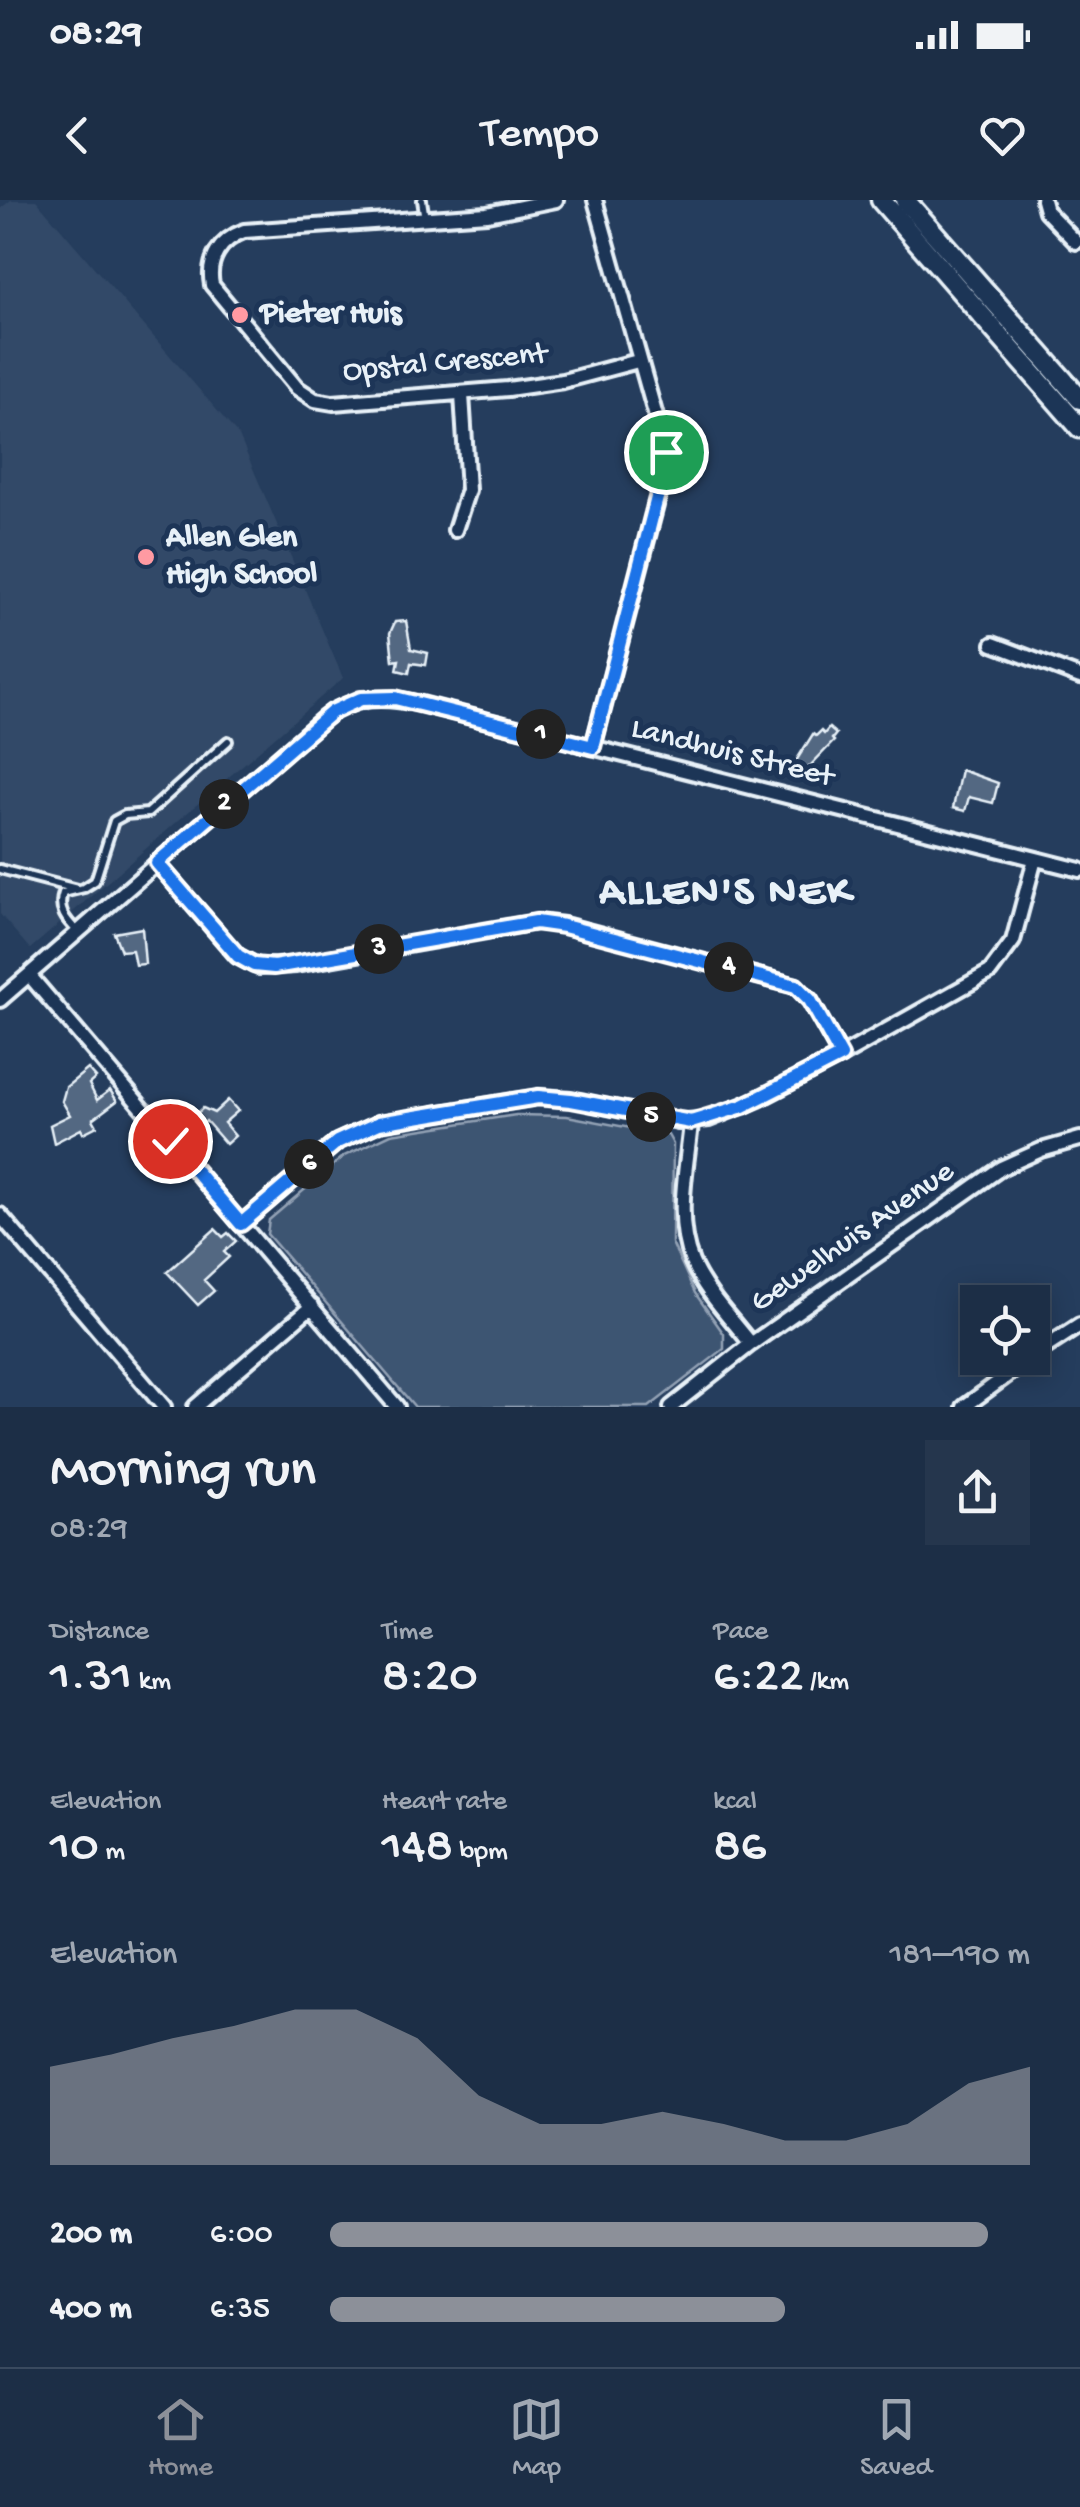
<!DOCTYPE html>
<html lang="en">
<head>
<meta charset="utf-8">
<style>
  body { margin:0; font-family:"Gochi Hand",sans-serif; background:#25364d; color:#f1f3f6; height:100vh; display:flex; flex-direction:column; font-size:38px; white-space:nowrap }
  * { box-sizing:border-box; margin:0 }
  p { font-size:32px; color:#a0a8b3 }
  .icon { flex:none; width:55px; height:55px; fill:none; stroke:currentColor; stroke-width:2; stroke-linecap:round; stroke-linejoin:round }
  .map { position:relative; height:1207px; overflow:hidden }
  .drawer { display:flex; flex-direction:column; background:#1c2e46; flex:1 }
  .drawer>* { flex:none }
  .tools { position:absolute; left:960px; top:1085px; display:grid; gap:20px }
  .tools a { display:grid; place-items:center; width:90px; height:90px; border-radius:0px; background:#1c2e46; box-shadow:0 5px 25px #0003,0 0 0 2px #3a4a5f; font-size:50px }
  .pin { position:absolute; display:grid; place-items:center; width:85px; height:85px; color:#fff; margin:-42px; border:5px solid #fff; border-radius:50%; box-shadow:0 2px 10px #0007 }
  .km { position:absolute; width:50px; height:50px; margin:-25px; border-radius:50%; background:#222; color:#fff; font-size:28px; line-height:50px; text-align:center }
  .round { display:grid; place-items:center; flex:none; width:105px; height:105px; border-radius:0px; background:#25364d }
  .summary { display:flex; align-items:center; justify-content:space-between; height:170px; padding:0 50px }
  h1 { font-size:55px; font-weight:600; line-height:75px }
  .figures { display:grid; grid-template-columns:repeat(3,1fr); gap:15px; height:170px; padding:10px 50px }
  .figures div { display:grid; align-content:center }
  .figures b { font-size:50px; font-weight:600 }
  .figures small { font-size:28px; font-weight:400 }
  .figures p { font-size:28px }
  .chart { height:280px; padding:20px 50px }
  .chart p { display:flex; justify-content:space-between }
  .chart svg { width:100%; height:180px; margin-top:10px; fill:#8c9099; opacity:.7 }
  ul { padding:0 50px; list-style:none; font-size:32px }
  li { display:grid; grid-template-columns:160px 120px 1fr; align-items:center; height:75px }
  li i { height:25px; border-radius:12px; background:#8c9099 }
  .status { display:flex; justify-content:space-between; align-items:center; height:70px; padding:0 50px; background:#1c2e46; direction:ltr }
  .status svg { height:28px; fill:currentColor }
  header { display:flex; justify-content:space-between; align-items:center; height:130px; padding:0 50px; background:#1c2e46; font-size:45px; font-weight:600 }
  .tabs { display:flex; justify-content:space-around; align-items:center; height:140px; border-top:2px solid #3a4a5f; background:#1c2e46; font-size:28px; color:#a0a8b3 }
  .tabs a { display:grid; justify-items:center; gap:5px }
  .tabs .on { color:#8c9099 }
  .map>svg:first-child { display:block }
  .built { fill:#334a68 }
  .green { fill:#3e5472; stroke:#93a2b5; stroke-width:2.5 }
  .building { fill:#536782; stroke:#e8f1f8; stroke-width:2.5 }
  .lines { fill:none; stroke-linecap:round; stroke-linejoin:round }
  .lane-casing { stroke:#e8f1f8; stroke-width:14 }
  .street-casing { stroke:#e8f1f8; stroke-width:20 }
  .secondary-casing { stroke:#e8f1f8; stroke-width:25 }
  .lane { stroke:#1d3557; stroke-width:6 }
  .street { stroke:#1d3557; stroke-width:12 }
  .secondary { stroke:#1d3557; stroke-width:18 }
  .route-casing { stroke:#fff; stroke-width:20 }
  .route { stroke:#1a73e8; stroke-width:12 }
  .poi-dot { fill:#ff9aa2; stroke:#1d3557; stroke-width:4 }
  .labels { text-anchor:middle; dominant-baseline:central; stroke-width:10; stroke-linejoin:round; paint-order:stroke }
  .poi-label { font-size:32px; font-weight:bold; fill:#e8f1f8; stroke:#1d3557; text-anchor:start }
  .street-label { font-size:32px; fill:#e8f1f8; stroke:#1d3557 }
  .district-label { font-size:42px; font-weight:bold; letter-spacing:2.5px; fill:#e8f1f8; stroke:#1d3557 }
</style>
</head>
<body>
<div class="status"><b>08:29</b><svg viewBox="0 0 49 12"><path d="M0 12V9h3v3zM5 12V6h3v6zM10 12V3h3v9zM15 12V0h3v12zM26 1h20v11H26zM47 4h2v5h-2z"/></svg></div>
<header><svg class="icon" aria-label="back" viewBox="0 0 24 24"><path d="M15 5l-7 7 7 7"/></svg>Tempo<svg class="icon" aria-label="heart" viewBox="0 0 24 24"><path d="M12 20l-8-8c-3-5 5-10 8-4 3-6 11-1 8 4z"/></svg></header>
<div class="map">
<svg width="1080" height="1207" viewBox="0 0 1080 1207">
  <rect width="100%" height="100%" fill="#253d5d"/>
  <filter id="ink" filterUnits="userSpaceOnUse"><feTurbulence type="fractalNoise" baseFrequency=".01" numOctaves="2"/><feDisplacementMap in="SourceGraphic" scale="20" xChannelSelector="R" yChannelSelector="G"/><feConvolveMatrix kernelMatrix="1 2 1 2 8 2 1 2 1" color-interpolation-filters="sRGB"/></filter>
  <g filter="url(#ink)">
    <!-- built -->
    <path class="built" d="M11,0H36L239,236L343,478L30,749L0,714V9Z"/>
    <!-- green -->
    <path class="green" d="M516,915L567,916L668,935L673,944L672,1043L695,1093L724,1134V1149L649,1207H415L267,1034L269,1020L344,956L391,934Z"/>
    <!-- building -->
    <path class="building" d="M406,421L411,449L428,453L426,465L411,463L409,473L397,470L399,460L393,461L390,433L395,422Z
      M829,528L836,534L832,539L834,541L806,570L796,561L813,534L816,536L821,531L824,534Z
      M961,570L998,583L993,603L969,597L965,611L953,608Z
      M142,728L145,764L135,765L132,750L121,751L114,733Z
      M88,869L96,878L89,884L97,900L110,890L117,901L93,919L97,926L83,933L81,929L54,943L50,925L70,915L62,901L66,887Z
      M228,900L238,911L224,923L235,936L226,944L206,921L202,925L194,916L203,908L214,913Z
      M215,1029L223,1037L228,1033L236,1041L224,1052L229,1057L204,1080L214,1091L198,1105L167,1072Z"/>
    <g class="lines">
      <!-- lane casing -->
      <g class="lane-casing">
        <path id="lane" d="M422,0L425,19
          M0,669L77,689
          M78,732C66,720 57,710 63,693L84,688L95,681L114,621L125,615L148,613L228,541"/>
      </g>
      <!-- street casing -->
      <g class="street-casing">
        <path id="street" d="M556,0L487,14L244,31C220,40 207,60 212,85L297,188L315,200L333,203L508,189L563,181L638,161
          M1043,0L1046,11L1076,42
          M455,330L468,290L462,195
          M993,444L1080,477
          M593,547L661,286L666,252L595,0
          M157,663L237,756L259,767L296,765L537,722L564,725L796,786L810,801L841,856
          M29,775L397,1207
          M0,800L324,518C355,495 384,496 421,504L1080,670
          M691,923C687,967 674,1019 692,1062C705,1092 731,1118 751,1144
          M0,1015L164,1207
          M241,1024L337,942L379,923L538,897L571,899L678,922L709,919L759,899L841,856L990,772L1013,741L1035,659
          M1032,1156L1080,1125
          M195,1207L312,1106
          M671,1207L751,1144L1001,968L1041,950L1080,939
          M964,1207L1031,1158"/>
      </g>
      <!-- secondary casing -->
      <g class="secondary-casing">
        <path id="secondary" d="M881,0L1080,228
          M905,0L1080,199"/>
      </g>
      <!-- lane -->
      <use href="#lane" class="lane"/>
      <!-- street -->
      <use href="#street" class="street"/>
      <!-- secondary -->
      <use href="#secondary" class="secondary"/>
    </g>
  </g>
  <g class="lines" filter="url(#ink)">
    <!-- route casing -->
    <g class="route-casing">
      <path id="route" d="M170,941L241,1024L337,942L379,923L538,897L571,900L691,922L743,906L841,856L810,800L796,786L564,726L536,722L274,767L254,765L238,756L157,663L332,512L361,499L395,498L593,547L660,286L666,252"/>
    </g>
    <!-- route -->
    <use href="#route" class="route"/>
  </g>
  <!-- markers -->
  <g class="poi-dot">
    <circle cx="240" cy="115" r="10"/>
    <circle cx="146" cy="357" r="10"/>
  </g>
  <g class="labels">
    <!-- poi labels -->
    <g class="poi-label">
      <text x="260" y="115">Pieter Huis</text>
      <text x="166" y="339">Allen Glen<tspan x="166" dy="37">High School</tspan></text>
    </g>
    <!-- street labels -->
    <g class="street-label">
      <text transform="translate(445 164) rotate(-5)">Opstal Crescent</text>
      <text transform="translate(732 554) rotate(14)">Landhuis Street</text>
      <text transform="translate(853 1038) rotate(-35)">Gewelhuis Avenue</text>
    </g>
    <!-- district labels -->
    <g class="district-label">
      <text x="726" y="694">ALLEN'S NEK</text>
    </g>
  </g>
</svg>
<div class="tools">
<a><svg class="icon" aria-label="locate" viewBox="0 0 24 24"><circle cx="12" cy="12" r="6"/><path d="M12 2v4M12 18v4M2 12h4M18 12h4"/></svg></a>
</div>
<div class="pin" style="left:666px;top:252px;background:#1e9e55"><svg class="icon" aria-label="arrive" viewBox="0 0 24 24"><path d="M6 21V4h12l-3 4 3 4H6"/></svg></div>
<div class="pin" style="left:170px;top:941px;background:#d93025"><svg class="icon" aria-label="check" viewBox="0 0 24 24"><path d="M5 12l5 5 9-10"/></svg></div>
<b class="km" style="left:541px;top:534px">1</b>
<b class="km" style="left:224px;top:604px">2</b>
<b class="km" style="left:379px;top:749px">3</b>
<b class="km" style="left:729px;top:767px">4</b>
<b class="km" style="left:651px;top:917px">5</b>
<b class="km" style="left:309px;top:964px">6</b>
</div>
<section class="drawer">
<div class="summary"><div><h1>Morning run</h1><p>08:29</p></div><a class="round"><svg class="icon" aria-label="share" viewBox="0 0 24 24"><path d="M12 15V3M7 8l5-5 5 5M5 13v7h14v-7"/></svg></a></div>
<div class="figures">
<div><p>Distance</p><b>1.31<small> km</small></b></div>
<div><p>Time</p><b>8:20</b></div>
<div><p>Pace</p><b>6:22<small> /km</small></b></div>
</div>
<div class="figures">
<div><p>Elevation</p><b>10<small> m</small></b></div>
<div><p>Heart rate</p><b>148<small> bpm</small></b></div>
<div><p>kcal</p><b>86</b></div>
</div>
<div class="chart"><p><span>Elevation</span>181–190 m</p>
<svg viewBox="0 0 160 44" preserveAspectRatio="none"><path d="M0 44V20L10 17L20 13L30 10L40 6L50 6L60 13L70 27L80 34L90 34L100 31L110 34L120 38L130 38L140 34L150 24L160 20V44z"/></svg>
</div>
<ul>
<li><b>200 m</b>6:00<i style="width:94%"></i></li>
<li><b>400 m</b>6:35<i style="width:65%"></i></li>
</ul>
</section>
<nav class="tabs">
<a class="on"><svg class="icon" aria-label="home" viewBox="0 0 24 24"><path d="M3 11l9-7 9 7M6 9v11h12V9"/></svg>Home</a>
<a><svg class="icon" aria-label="map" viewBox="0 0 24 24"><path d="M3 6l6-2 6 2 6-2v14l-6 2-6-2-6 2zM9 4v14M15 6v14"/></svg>Map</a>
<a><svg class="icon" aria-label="saved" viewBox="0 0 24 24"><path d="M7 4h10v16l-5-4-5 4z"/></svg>Saved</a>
</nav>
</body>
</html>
